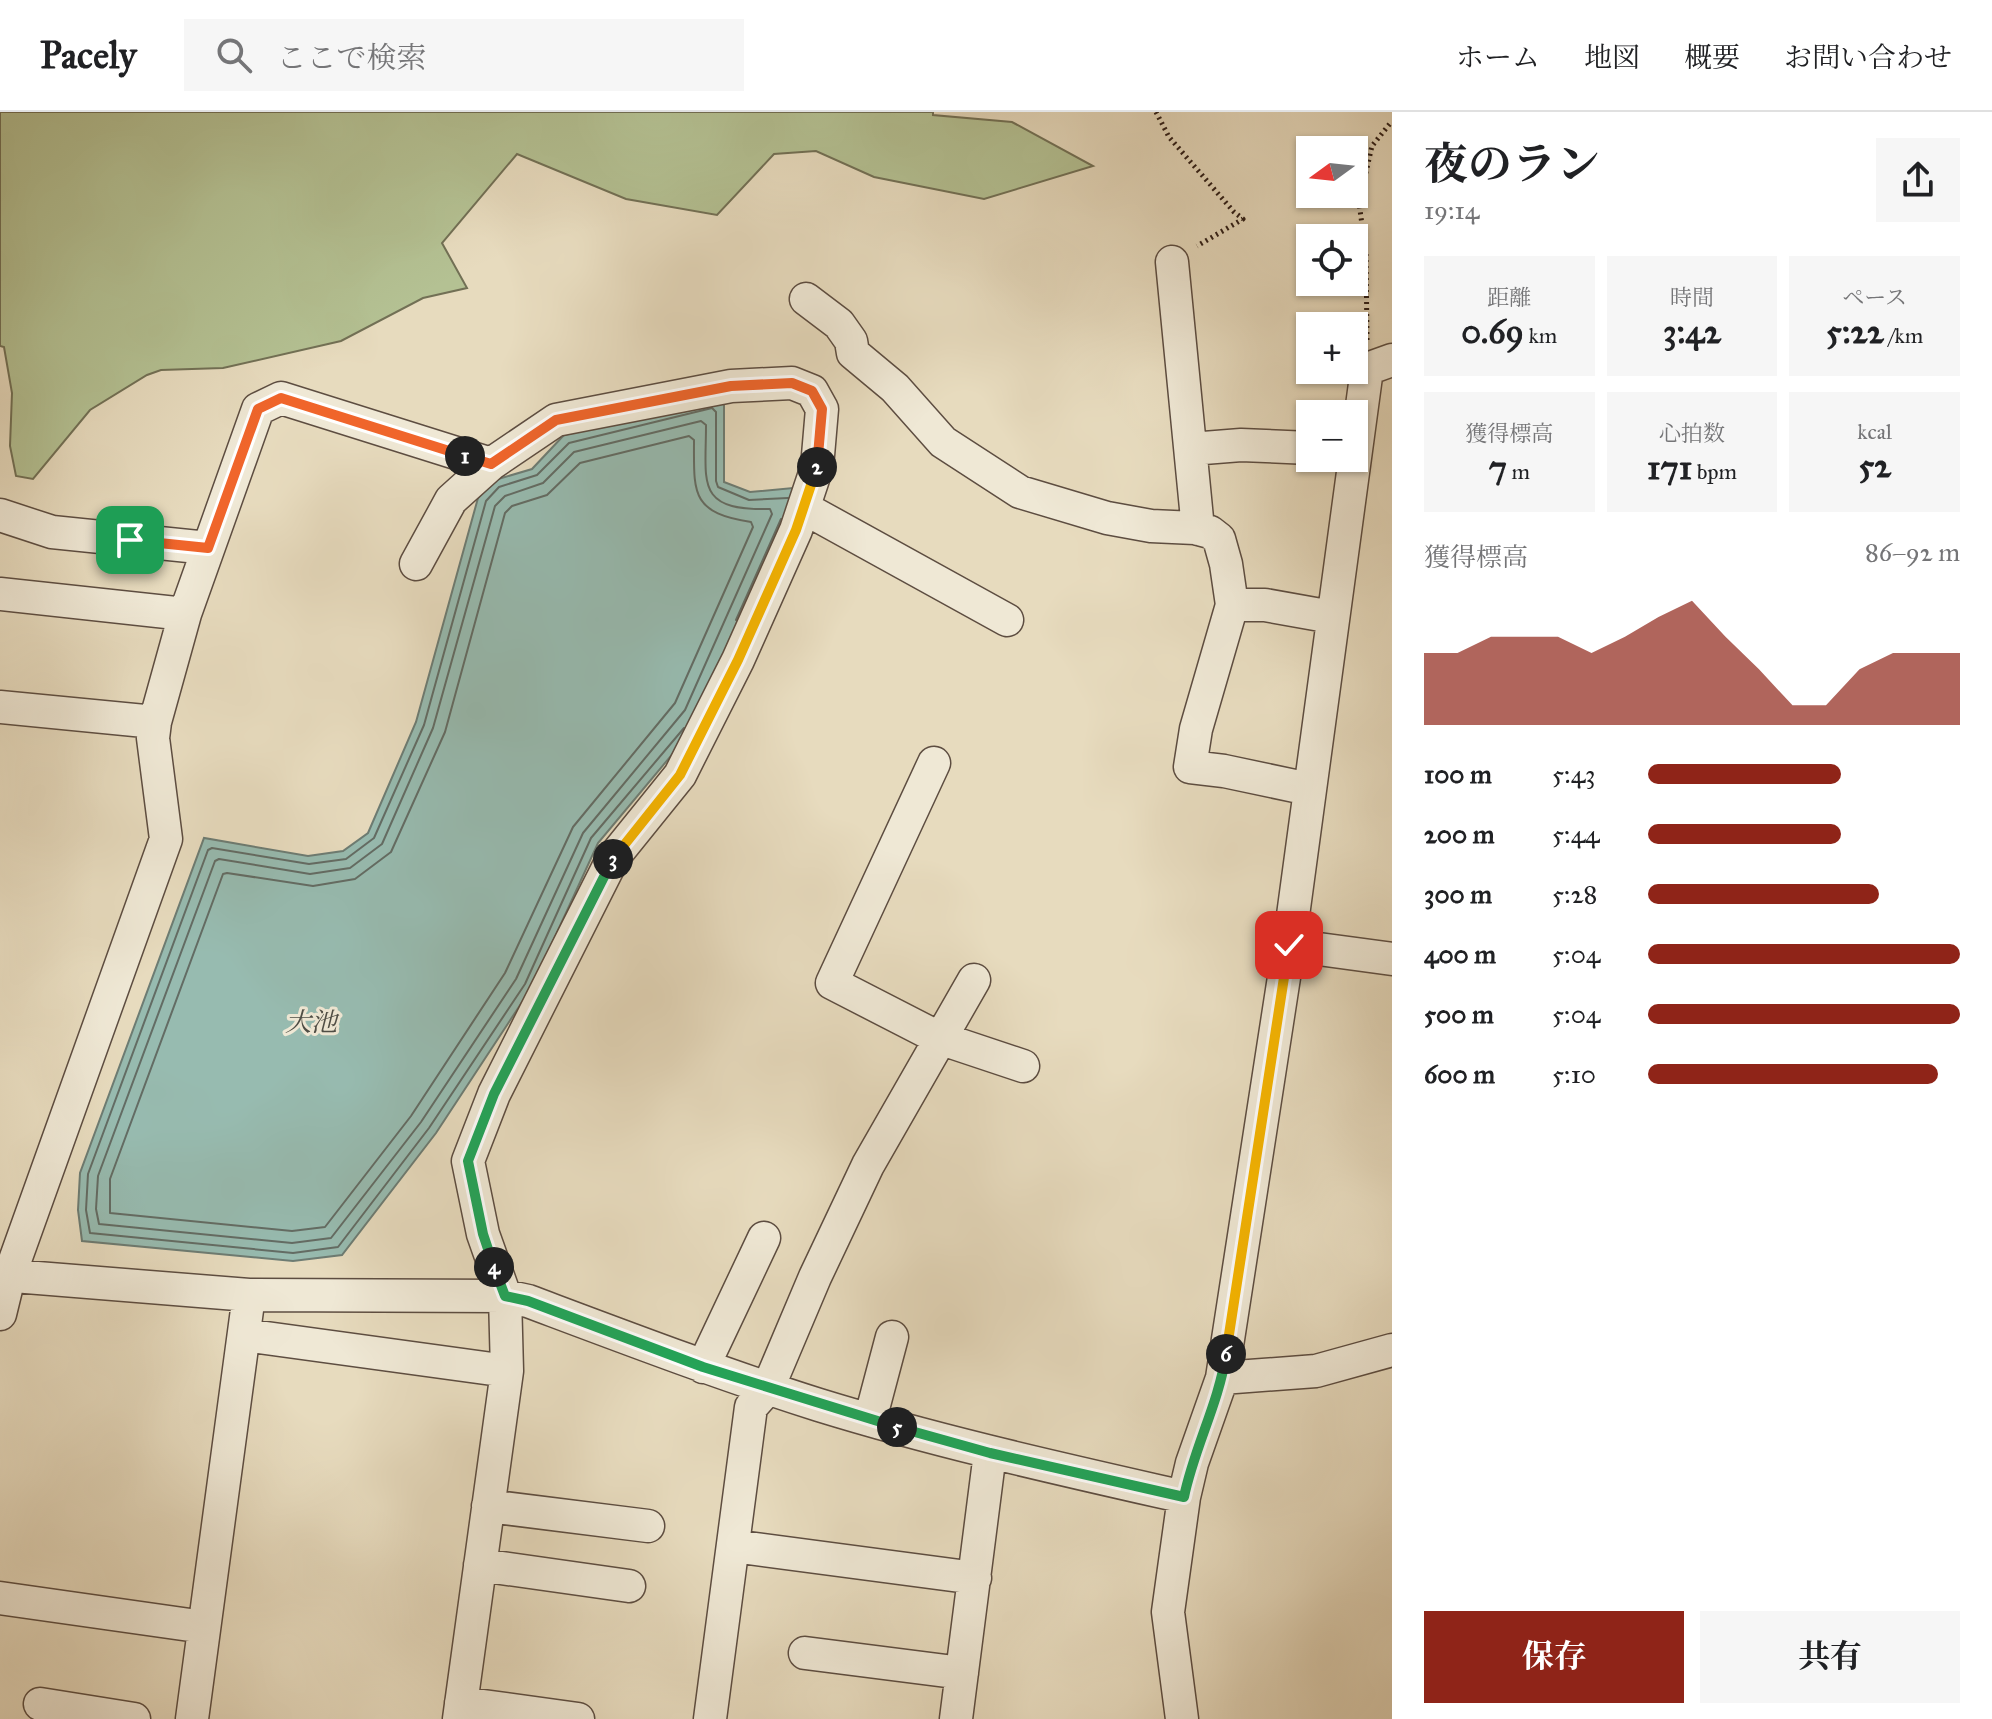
<!DOCTYPE html>
<html lang="ja">
<head>
<meta charset="utf-8">
<style>
  body { margin:0; font-family:"IM FELL Great Primer","Noto Serif JP",serif; background:#f6f6f6; color:#202124; height:100vh; display:flex; flex-direction:column; font-size:30px; white-space:nowrap }
  * { box-sizing:border-box; margin:0 }
  p { font-size:26px; color:#757577 }
  .icon { flex:none; width:44px; height:44px; fill:none; stroke:currentColor; stroke-width:2; stroke-linecap:round; stroke-linejoin:round }
  .map { position:relative; flex:1; overflow:hidden }
  .details { display:flex; flex-direction:column; background:#fff; width:600px }
  .details>* { flex:none }
  .needle { width:52px; rotate:255deg }
  .fabs { position:absolute; left:1296px; top:24px; display:grid; gap:16px }
  .fabs a { display:grid; place-items:center; width:72px; height:72px; border-radius:0px; background:#fff; box-shadow:0 2px 6px #0004; font-size:40px }
  .pin { position:absolute; display:grid; place-items:center; width:68px; height:68px; color:#fff; margin:-34px; border-radius:16px; box-shadow:0 4px 12px #0006 }
  .km { position:absolute; width:40px; height:40px; margin:-20px; border-radius:50%; background:#222; color:#fff; font-size:22px; line-height:40px; text-align:center }
  .round { display:grid; place-items:center; flex:none; width:84px; height:84px; border-radius:0px; background:#f6f6f6 }
  .headline { display:flex; align-items:center; justify-content:space-between; height:136px; padding:0 32px }
  h1 { font-size:44px; font-weight:700; line-height:60px }
  .figures { display:grid; grid-template-columns:repeat(3,1fr); gap:12px; height:136px; padding:8px 32px }
  .figures div { display:grid; align-content:center; border-radius:0px; background:#f6f6f6; text-align:center }
  .figures b { font-size:34px; font-weight:700 }
  .figures small { font-size:22px; font-weight:400 }
  .figures p { font-size:22px }
  .chart { height:224px; padding:16px 32px }
  .chart p { display:flex; justify-content:space-between }
  .chart svg { width:100%; height:144px; margin-top:8px; fill:#8f2418; opacity:.7 }
  .cta { display:flex; gap:16px; margin-top:auto; padding:16px 32px }
  .cta a { flex:1; height:92px; border-radius:0px; background:#8f2418; color:#fff; font-size:32px; font-weight:700; line-height:92px; text-align:center }
  .cta a+a { background:#f6f6f6; color:#202124 }
  ul { padding:0 32px; list-style:none; font-size:26px }
  li { display:grid; grid-template-columns:128px 96px 1fr; align-items:center; height:60px }
  li i { height:20px; border-radius:10px; background:#8f2418 }
  header { display:flex; align-items:center; gap:48px; box-sizing:border-box; height:112px; padding:0 40px; background:#fff; border-bottom:2px solid #e0e0e0 }
  header strong { font-size:38px }
  nav { display:flex; gap:44px; margin-inline-start:auto; font-size:28px }
  .search { width:560px; height:72px; background:#f6f6f6; display:flex; align-items:center; gap:20px; box-sizing:border-box; padding:0 28px; border-radius:0px; color:#757577; font-size:30px }
  main { display:flex; flex:1; min-height:0 }
  .map>svg:first-child { display:block }
  .green { fill:#b4c193; stroke:#727055; stroke-width:2 }
  .water { fill:#97bbb0; stroke:#6d7c73; stroke-width:2 }
  .lines { fill:none; stroke-linecap:round; stroke-linejoin:round }
  .shore { stroke:#636c64; stroke-width:2 }
  .minor-casing { stroke:#5d4d41; stroke-width:35 }
  .path { stroke:#2f1e17; stroke-width:5; stroke-dasharray:2 4; stroke-linecap:butt }
  .minor { stroke:#efe8d5; stroke-width:32 }
  .split-1-casing { stroke:#fff; stroke-width:16 }
  .split-2-casing { stroke:#fff; stroke-width:16 }
  .split-3-casing { stroke:#fff; stroke-width:16 }
  .split-4-casing { stroke:#fff; stroke-width:16 }
  .split-5-casing { stroke:#fff; stroke-width:16 }
  .split-6-casing { stroke:#fff; stroke-width:16 }
  .split-7-casing { stroke:#fff; stroke-width:16 }
  .split-1 { stroke:#f0652b; stroke-width:10 }
  .split-2 { stroke:#f0652b; stroke-width:10 }
  .split-3 { stroke:#f5b400; stroke-width:10 }
  .split-4 { stroke:#22a559; stroke-width:10 }
  .split-5 { stroke:#22a559; stroke-width:10 }
  .split-6 { stroke:#22a559; stroke-width:10 }
  .split-7 { stroke:#f5b400; stroke-width:10 }
  .labels { text-anchor:middle; dominant-baseline:central; stroke-width:6; stroke-linejoin:round; paint-order:stroke }
  .water-label { font-size:26px; font-style:italic; fill:#4e4d45; stroke:#efe8d5 }
</style>
</head>
<body>
<header>
<strong>Pacely</strong>
<div class="search"><svg class="icon" aria-label="search" viewBox="0 0 24 24"><circle cx="10" cy="10" r="6"/><path d="M15 15l6 6"/></svg>ここで検索</div>
<nav><a>ホーム</a><a>地図</a><a>概要</a><a>お問い合わせ</a></nav>
</header>
<main>
<div class="map">
<svg width="1392" height="1607" viewBox="0 0 1392 1607">
  <rect width="100%" height="100%" fill="#e7dbbe"/>
  <filter id="stains"><feTurbulence type="fractalNoise" baseFrequency=".0025" numOctaves="4"/><feColorMatrix values="0 0 0 0 .2 0 0 0 0 .09 0 0 0 0 .02 0 0 0 .5 -.17"/></filter>
  <radialGradient id="worn" r=".72"><stop offset=".6" stop-color="#630" stop-opacity="0"/><stop offset="1" stop-color="#630" stop-opacity=".3"/></radialGradient>
  <!-- green -->
  <path class="green" d="M0,0H933V3L1012,10L1093,54L984,87L874,65L816,39L774,42L717,103L626,87L517,42L442,131L467,176L423,186L341,229L223,256L161,258L147,263L90,298L33,367L16,364L10,334L12,281L4,235L0,234Z"/>
  <!-- water -->
  <path class="water" d="M711,288L724,289V370L750,380L793,376L799,386L701,608L598,731L532,875L436,1021L342,1143L293,1149L82,1129L78,1098L80,1061L204,726L308,744L343,739L368,721L416,610L478,386L495,368L532,357L564,323Z"/>
  <g class="lines">
    <!-- shore -->
    <path class="shore" d="M701,309L706,313C706,371 695,399 770,397L772,402L685,598L583,721L516,867L421,1010L331,1126L292,1131L99,1112L96,1097L98,1064L215,749L219,747L310,762L350,756L382,732L433,616L495,394L505,384L543,371L574,340Z
      M689,324L694,328C694,380 690,401 751,410L753,415L675,591L573,715L505,861L411,1004L325,1115L292,1119L110,1101V1067L223,762L227,761L313,774L355,767L391,740L445,620L505,401L512,394L547,383L580,351Z
      M736,508L781,407
      M684,616L591,726L525,872L429,1016L338,1135L293,1141L90,1121L86,1098L88,1062L208,738L212,736L309,752L346,747L374,726L424,613L486,389L499,375L537,363L569,331L712,296L716,300V369L718,375L749,388L788,386"/>
    <!-- minor casing -->
    <g class="minor-casing">
      <path id="minor" d="M1172,150L1198,417
        M806,187L839,212L851,229L853,241L895,276L943,330L1020,380L1107,406L1151,414L1195,416L1210,420L1219,427L1226,452L1232,493L1196,617L1190,655L1224,659L1309,677
        M1191,337L1241,333L1310,336
        M804,396L1007,508
        M0,403L52,420L208,436
        M416,452L451,388L491,352L556,308L731,274L792,271L812,279L822,297L817,355L796,418L738,548L680,663L613,746L494,982L468,1049L483,1122L505,1184L507,1259L459,1607
        M0,482L185,502
        M1232,493H1265L1332,505
        M0,595L155,610
        M934,651L832,871L939,926L1023,954
        M1289,833L1392,847
        M0,1163L249,1183L505,1184L528,1189C624,1225 721,1262 819,1293C939,1330 1061,1357 1184,1385
        M0,1202L9,1165L166,727L153,626L155,610L185,502L258,297L281,286L491,352
        M244,1223L507,1259
        M703,1255L764,1126
        M1222,1266L1316,1259L1392,1238
        M870,1308L892,1225
        M488,1394L648,1414
        M733,1434L975,1466
        M480,1453L629,1474
        M0,1486L204,1515
        M805,1541L962,1561
        M461,1591L578,1607
        M40,1592L134,1607
        M192,1607L249,1183
        M710,1607L751,1295L768,1276L815,1165L868,1053L974,868
        M956,1607L990,1341
        M1182,1607L1168,1500L1184,1385L1192,1351L1222,1266L1289,833L1367,257L1392,248"/>
    </g>
    <!-- path -->
    <path class="path" d="M1156,0L1169,25L1234,100L1243,107L1197,134
      M1367,228L1366,141L1359,91L1372,34L1392,9"/>
    <!-- minor -->
    <use href="#minor" class="minor"/>
  </g>
  <g class="lines">
    <!-- split-1 casing -->
    <g class="split-1-casing">
      <path id="split-1" d="M130,428L208,436L258,297L281,286L465,344"/>
    </g>
    <!-- split-2 casing -->
    <g class="split-2-casing">
      <path id="split-2" d="M465,344L491,352L556,308L731,274L792,271L812,279L822,297L817,355"/>
    </g>
    <!-- split-3 casing -->
    <g class="split-3-casing">
      <path id="split-3" d="M613,747L680,663L738,548L796,418L817,355"/>
    </g>
    <!-- split-4 casing -->
    <g class="split-4-casing">
      <path id="split-4" d="M494,1155L483,1122L468,1049L494,982L613,747"/>
    </g>
    <!-- split-5 casing -->
    <g class="split-5-casing">
      <path id="split-5" d="M494,1155L505,1184L528,1189L703,1255L897,1315"/>
    </g>
    <!-- split-6 casing -->
    <g class="split-6-casing">
      <path id="split-6" d="M897,1315L990,1341L1184,1385C1194,1336 1219,1291 1226,1242"/>
    </g>
    <!-- split-7 casing -->
    <g class="split-7-casing">
      <path id="split-7" d="M1226,1242L1289,833"/>
    </g>
    <!-- split-1 -->
    <use href="#split-1" class="split-1"/>
    <!-- split-2 -->
    <use href="#split-2" class="split-2"/>
    <!-- split-3 -->
    <use href="#split-3" class="split-3"/>
    <!-- split-4 -->
    <use href="#split-4" class="split-4"/>
    <!-- split-5 -->
    <use href="#split-5" class="split-5"/>
    <!-- split-6 -->
    <use href="#split-6" class="split-6"/>
    <!-- split-7 -->
    <use href="#split-7" class="split-7"/>
  </g>
  <g class="labels">
    <!-- water labels -->
    <g class="water-label">
      <text x="311" y="910">大池</text>
    </g>
  </g>
  <rect width="100%" height="100%" filter="url(#stains)"/>
  <rect width="100%" height="100%" fill="url(#worn)"/>
</svg>
<div class="fabs">
<a><svg class="needle" viewBox="-14 -14 28 28"><path d="M0-13l5 13h-10z" fill="#e53935"/><path d="M0 13l5-13h-10z" fill="#757577"/></svg></a>
<a><svg class="icon" aria-label="locate" viewBox="0 0 24 24"><circle cx="12" cy="12" r="6"/><path d="M12 2v4M12 18v4M2 12h4M18 12h4"/></svg></a>
<a>+</a>
<a>−</a>
</div>
<div class="pin" style="left:130px;top:428px;background:#1e9e55"><svg class="icon" aria-label="arrive" viewBox="0 0 24 24"><path d="M6 21V4h12l-3 4 3 4H6"/></svg></div>
<div class="pin" style="left:1289px;top:833px;background:#d93025"><svg class="icon" aria-label="check" viewBox="0 0 24 24"><path d="M5 12l5 5 9-10"/></svg></div>
<b class="km" style="left:465px;top:344px">1</b>
<b class="km" style="left:817px;top:355px">2</b>
<b class="km" style="left:613px;top:747px">3</b>
<b class="km" style="left:494px;top:1155px">4</b>
<b class="km" style="left:897px;top:1315px">5</b>
<b class="km" style="left:1226px;top:1242px">6</b>
</div>
<section class="details">
<div class="headline"><div><h1>夜のラン</h1><p>19:14</p></div><a class="round"><svg class="icon" aria-label="share" viewBox="0 0 24 24"><path d="M12 15V3M7 8l5-5 5 5M5 13v7h14v-7"/></svg></a></div>
<div class="figures">
<div><p>距離</p><b>0.69<small> km</small></b></div>
<div><p>時間</p><b>3:42</b></div>
<div><p>ペース</p><b>5:22<small> /km</small></b></div>
</div>
<div class="figures">
<div><p>獲得標高</p><b>7<small> m</small></b></div>
<div><p>心拍数</p><b>171<small> bpm</small></b></div>
<div><p>kcal</p><b>52</b></div>
</div>
<div class="chart"><p><span>獲得標高</span>86–92 m</p>
<svg viewBox="0 0 160 44" preserveAspectRatio="none"><path d="M0 44V22L10 22L20 17L30 17L40 17L50 22L60 17L70 11L80 6L90 17L100 27L110 38L120 38L130 27L140 22L150 22L160 22V44z"/></svg>
</div>
<ul>
<li><b>100 m</b>5:43<i style="width:62%"></i></li>
<li><b>200 m</b>5:44<i style="width:62%"></i></li>
<li><b>300 m</b>5:28<i style="width:74%"></i></li>
<li><b>400 m</b>5:04<i style="width:100%"></i></li>
<li><b>500 m</b>5:04<i style="width:100%"></i></li>
<li><b>600 m</b>5:10<i style="width:93%"></i></li>
</ul>
<div class="cta"><a>保存</a><a>共有</a></div>
</section>
</main>
</body>
</html>
